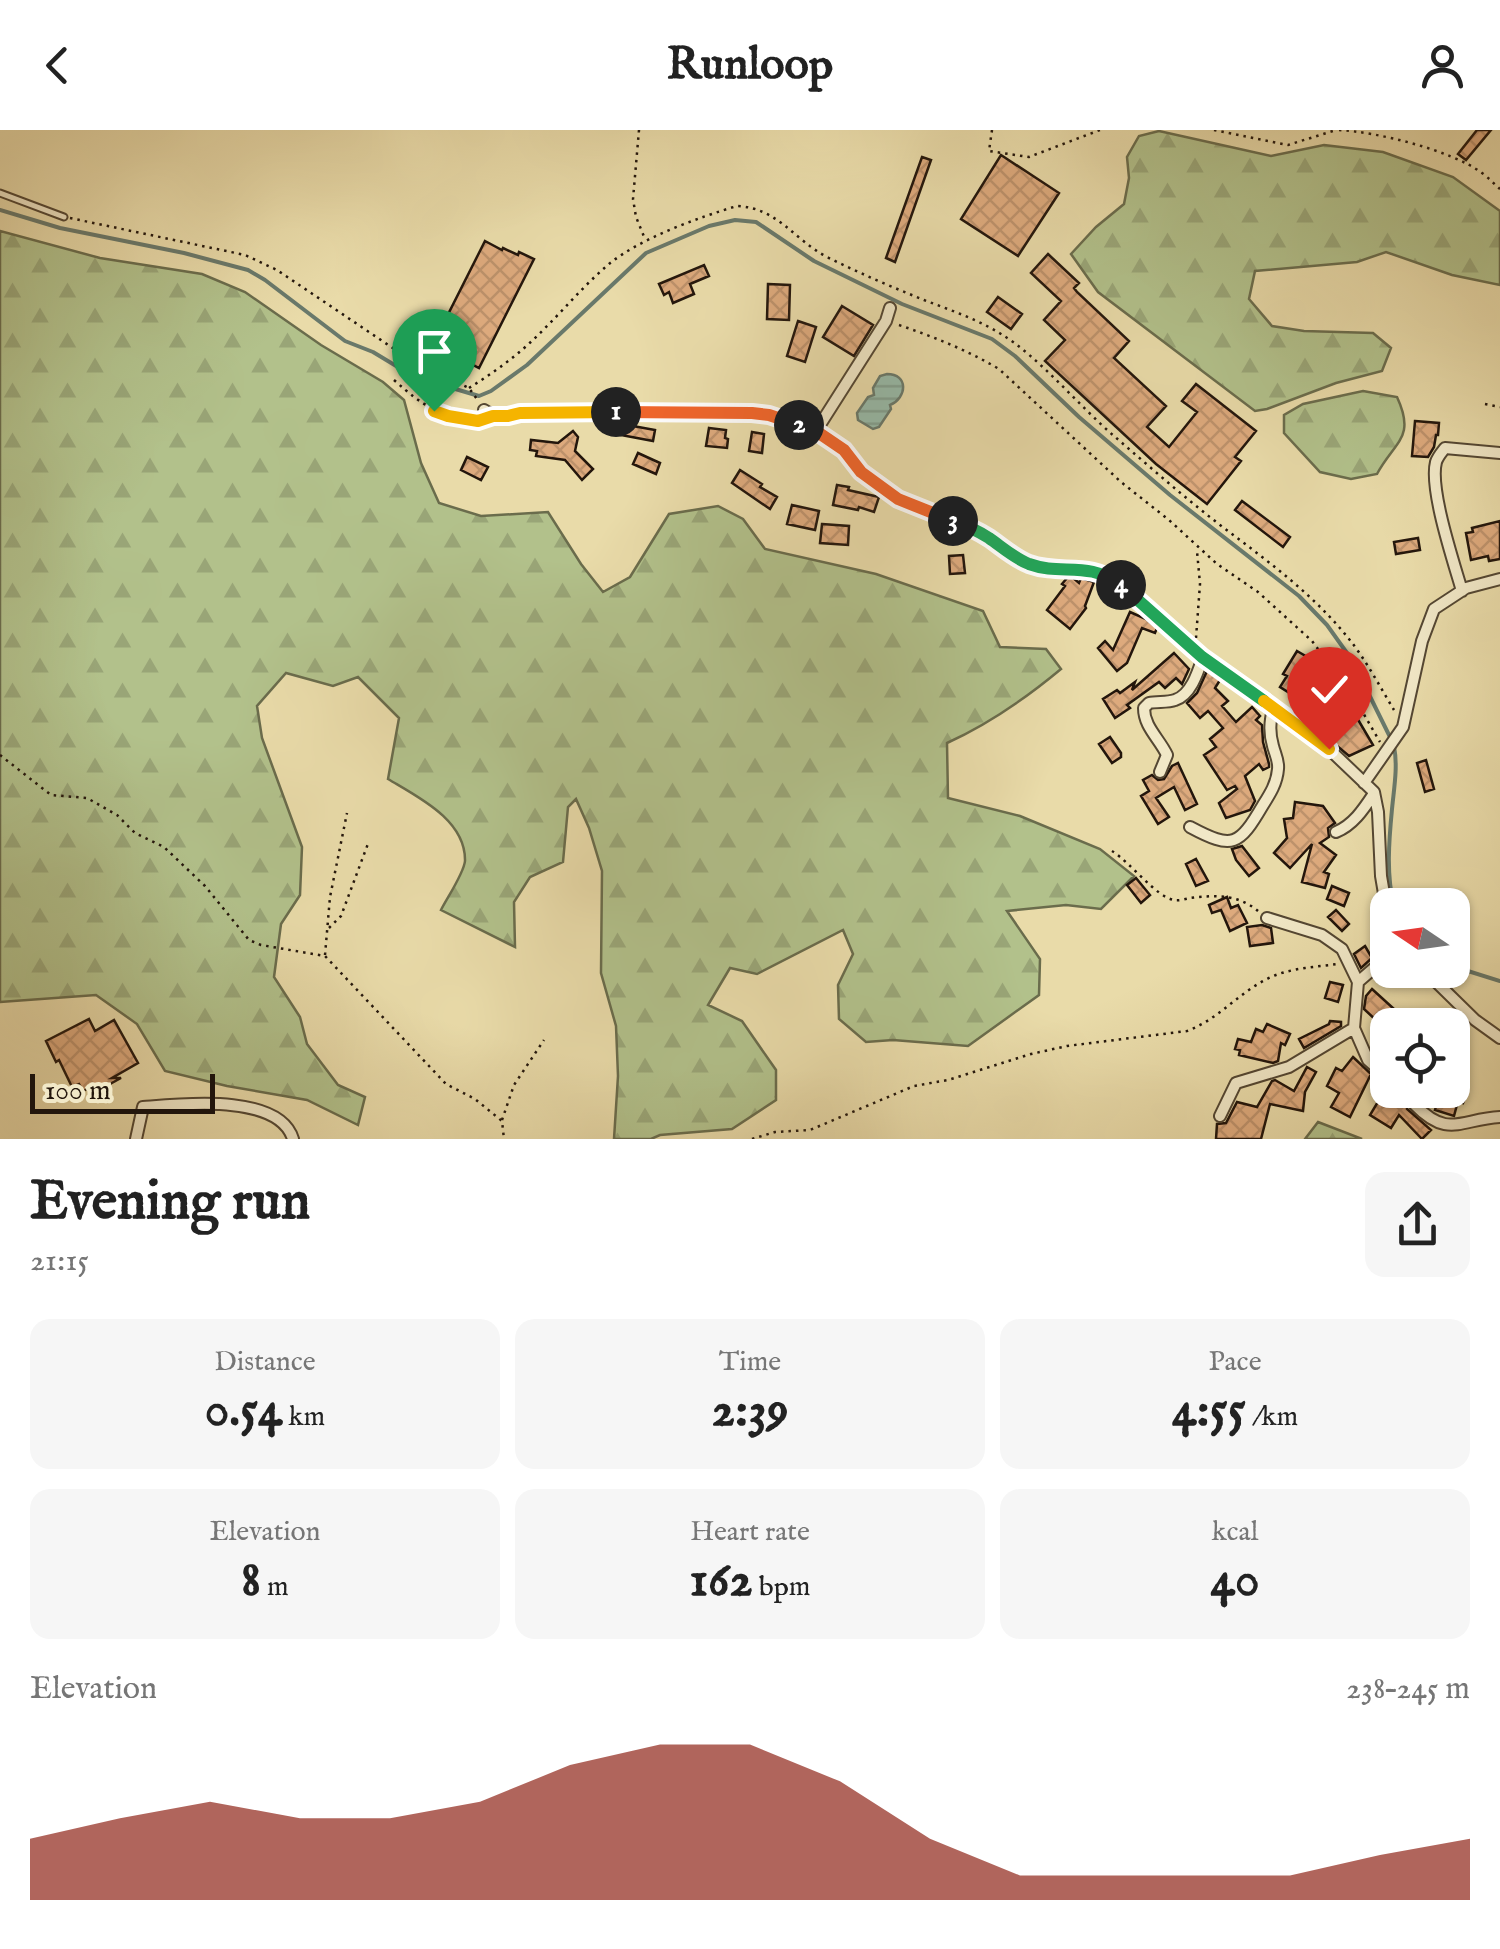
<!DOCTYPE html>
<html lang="en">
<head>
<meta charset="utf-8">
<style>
  body { margin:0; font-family:"IM FELL English",serif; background:#f6f6f6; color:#222; height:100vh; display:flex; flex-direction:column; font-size:38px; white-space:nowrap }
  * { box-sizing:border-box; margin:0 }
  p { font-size:32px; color:#767676 }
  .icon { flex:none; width:55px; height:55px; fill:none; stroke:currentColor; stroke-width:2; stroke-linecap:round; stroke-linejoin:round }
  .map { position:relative; height:1009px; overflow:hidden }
  .sheet { display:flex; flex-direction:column; background:#fff; flex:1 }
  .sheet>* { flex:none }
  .needle { width:65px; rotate:283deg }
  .controls { position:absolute; left:1370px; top:758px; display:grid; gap:20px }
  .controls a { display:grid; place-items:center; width:100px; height:100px; border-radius:20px; background:#fff; box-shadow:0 2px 8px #0004; font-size:50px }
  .scale { position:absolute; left:30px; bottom:25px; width:185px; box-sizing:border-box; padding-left:10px; border:5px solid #23160c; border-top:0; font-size:28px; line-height:35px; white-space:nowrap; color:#23160c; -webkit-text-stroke:8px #f1e8c7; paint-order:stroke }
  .pin { position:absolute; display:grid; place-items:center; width:85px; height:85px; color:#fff; margin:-102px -42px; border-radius:50% 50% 50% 0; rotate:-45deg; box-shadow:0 0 10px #0007 }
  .pin .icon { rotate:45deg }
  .km { position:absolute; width:50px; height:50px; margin:-25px; border-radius:50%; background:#222; color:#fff; font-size:28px; line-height:50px; text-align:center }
  .round { display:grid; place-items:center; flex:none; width:105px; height:105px; border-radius:20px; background:#f6f6f6 }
  .overview { display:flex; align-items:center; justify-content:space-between; height:170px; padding:0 30px }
  h1 { font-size:55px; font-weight:700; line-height:75px }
  .figures { display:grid; grid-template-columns:repeat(3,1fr); gap:15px; height:170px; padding:10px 30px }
  .figures div { display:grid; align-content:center; border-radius:20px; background:#f6f6f6; text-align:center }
  .figures b { font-size:50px; font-weight:700 }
  .figures small { font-size:28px; font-weight:400 }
  .figures p { font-size:28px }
  .chart { height:280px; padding:20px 30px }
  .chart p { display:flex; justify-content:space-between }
  .chart svg { width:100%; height:180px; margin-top:10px; fill:#8f2418; opacity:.7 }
  header { display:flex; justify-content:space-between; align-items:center; height:130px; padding:0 30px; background:#fff; font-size:45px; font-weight:700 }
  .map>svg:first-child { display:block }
  .forest { fill:url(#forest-firs); stroke:#6a6c4c; stroke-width:2.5 }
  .water { fill:url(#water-rules); stroke:#69796b; stroke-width:2.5 }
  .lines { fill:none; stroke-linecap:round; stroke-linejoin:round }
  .stream { stroke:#69796b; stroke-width:4 }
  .building { fill:url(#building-cross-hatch); stroke:#23160c; stroke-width:2.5 }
  .service-casing { stroke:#544733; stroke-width:9 }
  .minor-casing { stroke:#544733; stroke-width:14 }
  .path { stroke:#23160c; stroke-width:2.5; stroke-dasharray:2.5 5; stroke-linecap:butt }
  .service { stroke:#f1e8c7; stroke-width:5 }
  .minor { stroke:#f1e8c7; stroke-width:10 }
  .split-1-casing { stroke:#fff; stroke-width:20 }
  .split-2-casing { stroke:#fff; stroke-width:20 }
  .split-3-casing { stroke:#fff; stroke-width:20 }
  .split-4-casing { stroke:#fff; stroke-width:20 }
  .split-5-casing { stroke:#fff; stroke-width:20 }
  .split-6-casing { stroke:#fff; stroke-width:20 }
  .split-1 { stroke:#f5b400; stroke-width:12 }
  .split-2 { stroke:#f0652b; stroke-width:12 }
  .split-3 { stroke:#f0652b; stroke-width:12 }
  .split-4 { stroke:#22a559; stroke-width:12 }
  .split-5 { stroke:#22a559; stroke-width:12 }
  .split-6 { stroke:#f5b400; stroke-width:12 }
</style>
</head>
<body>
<header><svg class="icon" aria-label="back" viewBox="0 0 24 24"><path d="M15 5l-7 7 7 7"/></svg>Runloop<svg class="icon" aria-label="person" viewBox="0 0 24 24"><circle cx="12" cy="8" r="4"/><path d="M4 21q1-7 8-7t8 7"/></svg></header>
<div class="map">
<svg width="1500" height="1009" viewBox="0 0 1500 1009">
  <defs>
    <pattern id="forest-firs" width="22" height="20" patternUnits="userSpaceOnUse" patternTransform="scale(2.5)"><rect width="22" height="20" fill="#b2c18b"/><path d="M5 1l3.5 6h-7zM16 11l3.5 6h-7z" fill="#99a577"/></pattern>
    <pattern id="water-rules" width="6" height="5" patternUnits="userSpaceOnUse" patternTransform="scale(2.5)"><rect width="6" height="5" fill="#97bbaa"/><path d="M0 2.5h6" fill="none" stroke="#82a091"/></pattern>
    <pattern id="building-cross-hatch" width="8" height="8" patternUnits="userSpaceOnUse" patternTransform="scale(2.5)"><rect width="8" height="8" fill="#ddaa7d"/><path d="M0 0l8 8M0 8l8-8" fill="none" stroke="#bd926b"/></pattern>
  </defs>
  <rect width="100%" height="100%" fill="#e9dba9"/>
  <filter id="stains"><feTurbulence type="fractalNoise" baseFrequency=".002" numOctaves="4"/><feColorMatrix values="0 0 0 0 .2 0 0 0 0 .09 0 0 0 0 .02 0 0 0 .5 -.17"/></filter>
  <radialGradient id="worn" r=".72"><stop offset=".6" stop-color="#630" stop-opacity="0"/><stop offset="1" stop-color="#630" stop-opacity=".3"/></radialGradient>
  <!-- forest -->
  <path class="forest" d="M1159,1L1271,26L1324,15L1383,22L1453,47L1500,81V155L1452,145L1386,122L1357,132L1255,141L1249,169L1272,196L1304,201L1373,203L1391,218L1382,241L1336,253L1267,279L1255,281L1098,162L1071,124L1096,97L1124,74L1129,48L1127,27L1139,6Z
    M0,101L100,128L202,144L245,162L321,215L383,252L404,270L421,333L439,373L481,386L548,382L581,434L603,462L630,447L669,384L718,376L743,389L765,419L876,444L983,481L1000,517L1046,519L1061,539C1025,569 989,594 947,613L948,668L1020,686L1100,719L1134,746L1101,779L1066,775L1007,781L1040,829L1039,865L968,916L893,910L866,912L839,889L838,855L853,824L843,800L757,844L730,838L708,875L742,891L776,940V970L732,999L660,1005L651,1009H614L618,946L616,896L601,843L602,741L589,698L576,669L568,677L563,732L530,747L514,772L515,817L441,780C447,768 464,743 465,731C466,690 418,667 388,649L399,588L358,547L333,556L286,543L257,576L262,608L302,717L300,765L281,794L274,847L300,887L307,914L338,955L365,967L358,995L307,970L227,956L165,941L137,894L96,865L0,872Z
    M1363,261L1397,267C1416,308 1395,311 1377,344L1351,349L1320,342L1284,303V285L1303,274Z
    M1318,992L1362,1009H1305Z"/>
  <!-- water -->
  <path class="water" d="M887,244C909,244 907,268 890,275L891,279L879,297L873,299L858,290L857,283L868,267L874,265L873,258L880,246Z"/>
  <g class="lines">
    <!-- stream -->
    <path class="stream" d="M0,80L60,98L184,123L248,140L265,150L345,211L373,222L426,254L452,258L479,266L491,261L527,235L646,123L709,96L735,90L756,92L814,131L902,174L992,209L1015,226L1079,287L1170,365L1299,466L1327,495L1352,530L1390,607
      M1394,775C1386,746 1389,710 1392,679C1394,658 1398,637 1394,616
      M1452,836L1500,851"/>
  </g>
  <!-- building -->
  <path class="building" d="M1477,0H1491L1466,30L1458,24Z
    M1001,25L1059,63L1018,126L961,89Z
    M922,27L931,30L895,132L886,128Z
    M485,111L502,120L503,118L518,125L519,122L534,129L479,238L463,230L454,247L424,232Z
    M1048,124L1079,153L1074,158L1077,162L1129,211L1114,228L1166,276L1147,297L1169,317L1197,282L1182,271L1196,254L1256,301L1235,327L1241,331L1207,374L1156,334L1045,231L1065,210L1044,190L1061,171L1031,143Z
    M704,135L709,146L690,154L694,164L673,173L669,162L664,165L659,154Z
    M768,154L790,155L789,190L767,189Z
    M998,167L1022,184L1011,199L987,182Z
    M842,176L873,195L854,226L823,207Z
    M798,191L816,197L805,232L787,226Z
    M1415,291L1439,293L1438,305H1436L1434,317L1428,327L1412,326Z
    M622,294L655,300L653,311L621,305Z
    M709,298L726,300L725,308L728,309L727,318L706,316Z
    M573,301L578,307L575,321L593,339L582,350L565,330L536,326L537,321L530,320L531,310L558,313Z
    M752,302L764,304L762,323L749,321Z
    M638,323L660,333L656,344L633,334Z
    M467,327L488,337L481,350L461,340Z
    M740,340L762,354L760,357L777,367L770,379L732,353Z
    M837,355L849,357L848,360L879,367L874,382L859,377L858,380L833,375Z
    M1242,371L1290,407L1283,417L1235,380Z
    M792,375L819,381L815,400L787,394Z
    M1500,391V429L1489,431L1488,426L1471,430L1466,403L1473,402L1472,398Z
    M822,394L849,396L848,415L820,413Z
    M1418,408L1420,420L1396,424L1394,412Z
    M963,425L965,443L950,444L949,426Z
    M1068,447H1072L1079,453L1081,448L1094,452L1085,476L1086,478L1070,499L1047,480L1065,456L1062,454Z
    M1130,482L1146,489L1157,498L1155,503L1142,498L1127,533L1117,541L1098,518L1105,511L1113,520Z
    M1297,521L1309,528L1306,534L1315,540L1305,557L1296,551L1288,562L1280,557L1287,546L1283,544Z
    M1174,523L1189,539L1182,554L1176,548L1165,558L1159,552L1127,575L1130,578L1115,588L1103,569L1117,560L1120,563L1135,552L1132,560Z
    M1207,541L1220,550L1215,558L1228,571L1222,576L1236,592L1252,577L1260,586L1256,590L1262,595L1263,612L1269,634V637L1263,640L1259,634L1245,646L1255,671L1250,680L1226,688L1219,673L1237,659L1235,656L1227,660L1204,625L1216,617L1210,609L1223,598L1208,581L1200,588L1187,573L1197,563Z
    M1350,576L1373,615L1349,626L1323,604L1318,594Z
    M1110,607L1121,623V627L1112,633L1099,614Z
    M1426,630L1434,659L1425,662L1417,633Z
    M1178,633L1197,674L1185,680L1174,657L1156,668L1169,687L1158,694L1141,666L1149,661L1143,650L1152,645L1158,650L1164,649L1172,636Z
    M1295,672L1323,676L1335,693L1328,698L1329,707L1320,713L1336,725L1324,742L1329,744L1325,758L1302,752L1312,714L1290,738L1274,723L1287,708L1284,689L1293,688Z
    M1242,716L1259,738L1249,746L1236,730L1232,719Z
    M1196,729L1208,751L1196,756L1186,734Z
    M1136,748L1150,765L1141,773L1127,755Z
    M1332,756L1349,763L1344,776L1327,769Z
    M1227,767L1231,778L1238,775L1247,793L1230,801L1221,780L1212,783L1209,775Z
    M1336,780L1349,794L1342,801L1328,787Z
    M1262,795L1271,798L1273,813L1250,816L1247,797Z
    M1365,816L1372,828L1361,838L1354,824Z
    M1330,852L1343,855L1338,872L1325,868Z
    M1372,859L1394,879L1378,892L1364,879L1366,866Z
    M89,889L95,901L114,890L138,933L112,948H121L97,961L94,955L83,961L79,954L72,957L59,930L56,932L46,911Z
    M1330,891L1341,892V896L1304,918L1299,909L1329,894Z
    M1267,894L1290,904L1285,915L1281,913L1278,931L1273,933L1239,925L1240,920L1235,919L1238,909L1251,912L1256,899L1263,902Z
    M1353,927L1371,944L1350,987L1331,977L1339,963L1327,956L1336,938L1342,941Z
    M1307,937L1316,942L1305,962L1303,981L1270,974L1261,1009H1216L1217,994L1226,993L1237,972L1257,977L1272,951L1275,950L1294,961Z
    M1452,958L1467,962L1463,973L1458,971L1454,986L1435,980L1439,967L1443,968L1446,960H1452Z
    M1385,960H1416L1407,972V979L1431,1000L1422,1009L1399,985L1391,998L1370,985Z"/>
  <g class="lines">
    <!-- service casing -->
    <g class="service-casing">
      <path id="service" d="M0,63L64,87"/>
    </g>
    <!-- minor casing -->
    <g class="minor-casing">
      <path id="minor" d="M484,280C496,288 506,287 520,283H752L790,291L816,301L844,320L861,342L898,369L961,394L989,409L1016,428L1031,435L1046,438L1088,439L1103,444L1117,452L1203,527L1329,619L1374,662L1378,682L1381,746L1388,787
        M816,301L886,191L890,178
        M1462,461C1454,433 1429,359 1436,332C1438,326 1442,322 1445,318L1500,323
        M1160,642L1167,625C1159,608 1144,597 1144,578L1149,573C1157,571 1167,573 1175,570C1191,565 1198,542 1203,527
        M1364,653L1403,597L1422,511L1434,479L1466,458L1500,449
        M1190,697C1233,720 1239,716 1263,675C1270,664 1277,653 1278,639C1279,631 1275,624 1273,616C1269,602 1270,592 1273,578
        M1336,702C1353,695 1363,680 1373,665
        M1267,788L1322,805L1342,819L1358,852L1354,898L1368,930L1387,947
        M1424,840L1475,890L1500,908
        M1358,852L1388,826
        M1415,975C1448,1009 1461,989 1500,987
        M1220,986L1236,953L1289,937L1354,898
        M136,1009L143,977C182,974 279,963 293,1009"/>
    </g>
    <!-- path -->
    <path class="path" d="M639,0L633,69L636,87L645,109
      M992,0L989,21L1029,27L1100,0
      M1214,0L1288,15L1336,0
      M1339,0C1377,2 1451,20 1482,43C1489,48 1494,54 1500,59
      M70,88L245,125L277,140L415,233L469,258L479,272
      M899,195C934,207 967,220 999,239L1121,352L1169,390L1217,434L1258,462L1312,511L1355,569L1380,612
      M394,250C424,277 438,285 477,291
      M469,258C493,243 517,226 537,206C562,182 583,156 609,134C641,108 697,88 737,76C778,78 793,109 827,127C859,143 892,157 924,170C950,180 977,189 1001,204C1039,227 1078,275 1114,306C1150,337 1186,369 1224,398C1269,432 1314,465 1349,509C1366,530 1380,557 1394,580
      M1485,274L1500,277
      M1196,508L1200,454L1197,421
      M0,625L51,665L87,668L117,685L135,703L164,717L205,756L249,810L261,815L325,826L446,954L475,969L502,991L504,1009
      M1112,721C1131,733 1156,767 1174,770C1179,771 1185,769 1190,768C1214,765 1238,764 1258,781
      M329,798L341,786L369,711
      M325,825L330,767L347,683
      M502,990L514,955L544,910
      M752,1009L775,1002L810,1000L914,956L948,950L1031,924L1067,916L1187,901C1219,889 1237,864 1267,849C1288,838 1315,837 1338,834"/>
    <!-- service -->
    <use href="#service" class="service"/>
    <!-- minor -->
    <use href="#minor" class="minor"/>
  </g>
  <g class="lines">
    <!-- split-1 casing -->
    <g class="split-1-casing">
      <path id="split-1" d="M434,281L448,286L478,291L493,286H508L520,283L616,282"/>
    </g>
    <!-- split-2 casing -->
    <g class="split-2-casing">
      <path id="split-2" d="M616,282L752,283L769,285L799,295"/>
    </g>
    <!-- split-3 casing -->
    <g class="split-3-casing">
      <path id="split-3" d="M799,295L816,301L844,320L861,342L898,369L953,391"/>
    </g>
    <!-- split-4 casing -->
    <g class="split-4-casing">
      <path id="split-4" d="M953,391C965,395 978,401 989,408C1002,417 1014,428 1029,434C1062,446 1087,430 1121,455"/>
    </g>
    <!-- split-5 casing -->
    <g class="split-5-casing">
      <path id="split-5" d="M1121,455L1202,527L1264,571"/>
    </g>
    <!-- split-6 casing -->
    <g class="split-6-casing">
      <path id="split-6" d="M1264,571L1329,619"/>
    </g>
    <!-- split-1 -->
    <use href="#split-1" class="split-1"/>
    <!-- split-2 -->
    <use href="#split-2" class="split-2"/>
    <!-- split-3 -->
    <use href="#split-3" class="split-3"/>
    <!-- split-4 -->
    <use href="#split-4" class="split-4"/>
    <!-- split-5 -->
    <use href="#split-5" class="split-5"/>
    <!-- split-6 -->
    <use href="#split-6" class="split-6"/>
  </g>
  <rect width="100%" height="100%" filter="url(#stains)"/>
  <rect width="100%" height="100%" fill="url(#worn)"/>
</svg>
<div class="controls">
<a><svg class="needle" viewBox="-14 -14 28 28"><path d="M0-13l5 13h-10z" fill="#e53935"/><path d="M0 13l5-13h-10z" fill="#767676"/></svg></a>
<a><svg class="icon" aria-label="locate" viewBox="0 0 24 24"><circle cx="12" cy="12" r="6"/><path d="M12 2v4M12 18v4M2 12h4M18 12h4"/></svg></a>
</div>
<div class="scale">100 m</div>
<div class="pin" style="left:434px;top:281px;background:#1e9e55"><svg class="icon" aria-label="arrive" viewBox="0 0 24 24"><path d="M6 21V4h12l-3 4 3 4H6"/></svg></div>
<div class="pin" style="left:1329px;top:619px;background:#d93025"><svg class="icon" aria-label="check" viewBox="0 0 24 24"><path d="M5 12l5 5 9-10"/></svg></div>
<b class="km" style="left:616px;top:282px">1</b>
<b class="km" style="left:799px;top:295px">2</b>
<b class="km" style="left:953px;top:391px">3</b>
<b class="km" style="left:1121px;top:455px">4</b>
</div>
<section class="sheet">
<div class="overview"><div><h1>Evening run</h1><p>21:15</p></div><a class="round"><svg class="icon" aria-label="share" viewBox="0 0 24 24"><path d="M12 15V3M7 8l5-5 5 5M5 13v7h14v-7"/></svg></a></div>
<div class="figures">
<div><p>Distance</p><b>0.54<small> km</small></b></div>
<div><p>Time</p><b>2:39</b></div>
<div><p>Pace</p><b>4:55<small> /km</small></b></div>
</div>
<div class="figures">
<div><p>Elevation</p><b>8<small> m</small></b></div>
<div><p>Heart rate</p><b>162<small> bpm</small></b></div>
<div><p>kcal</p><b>40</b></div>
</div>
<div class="chart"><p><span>Elevation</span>238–245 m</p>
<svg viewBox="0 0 160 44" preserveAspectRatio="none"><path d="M0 44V29L10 24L20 20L30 24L40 24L50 20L60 11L70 6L80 6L90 15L100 29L110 38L120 38L130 38L140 38L150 33L160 29V44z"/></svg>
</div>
</section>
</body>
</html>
